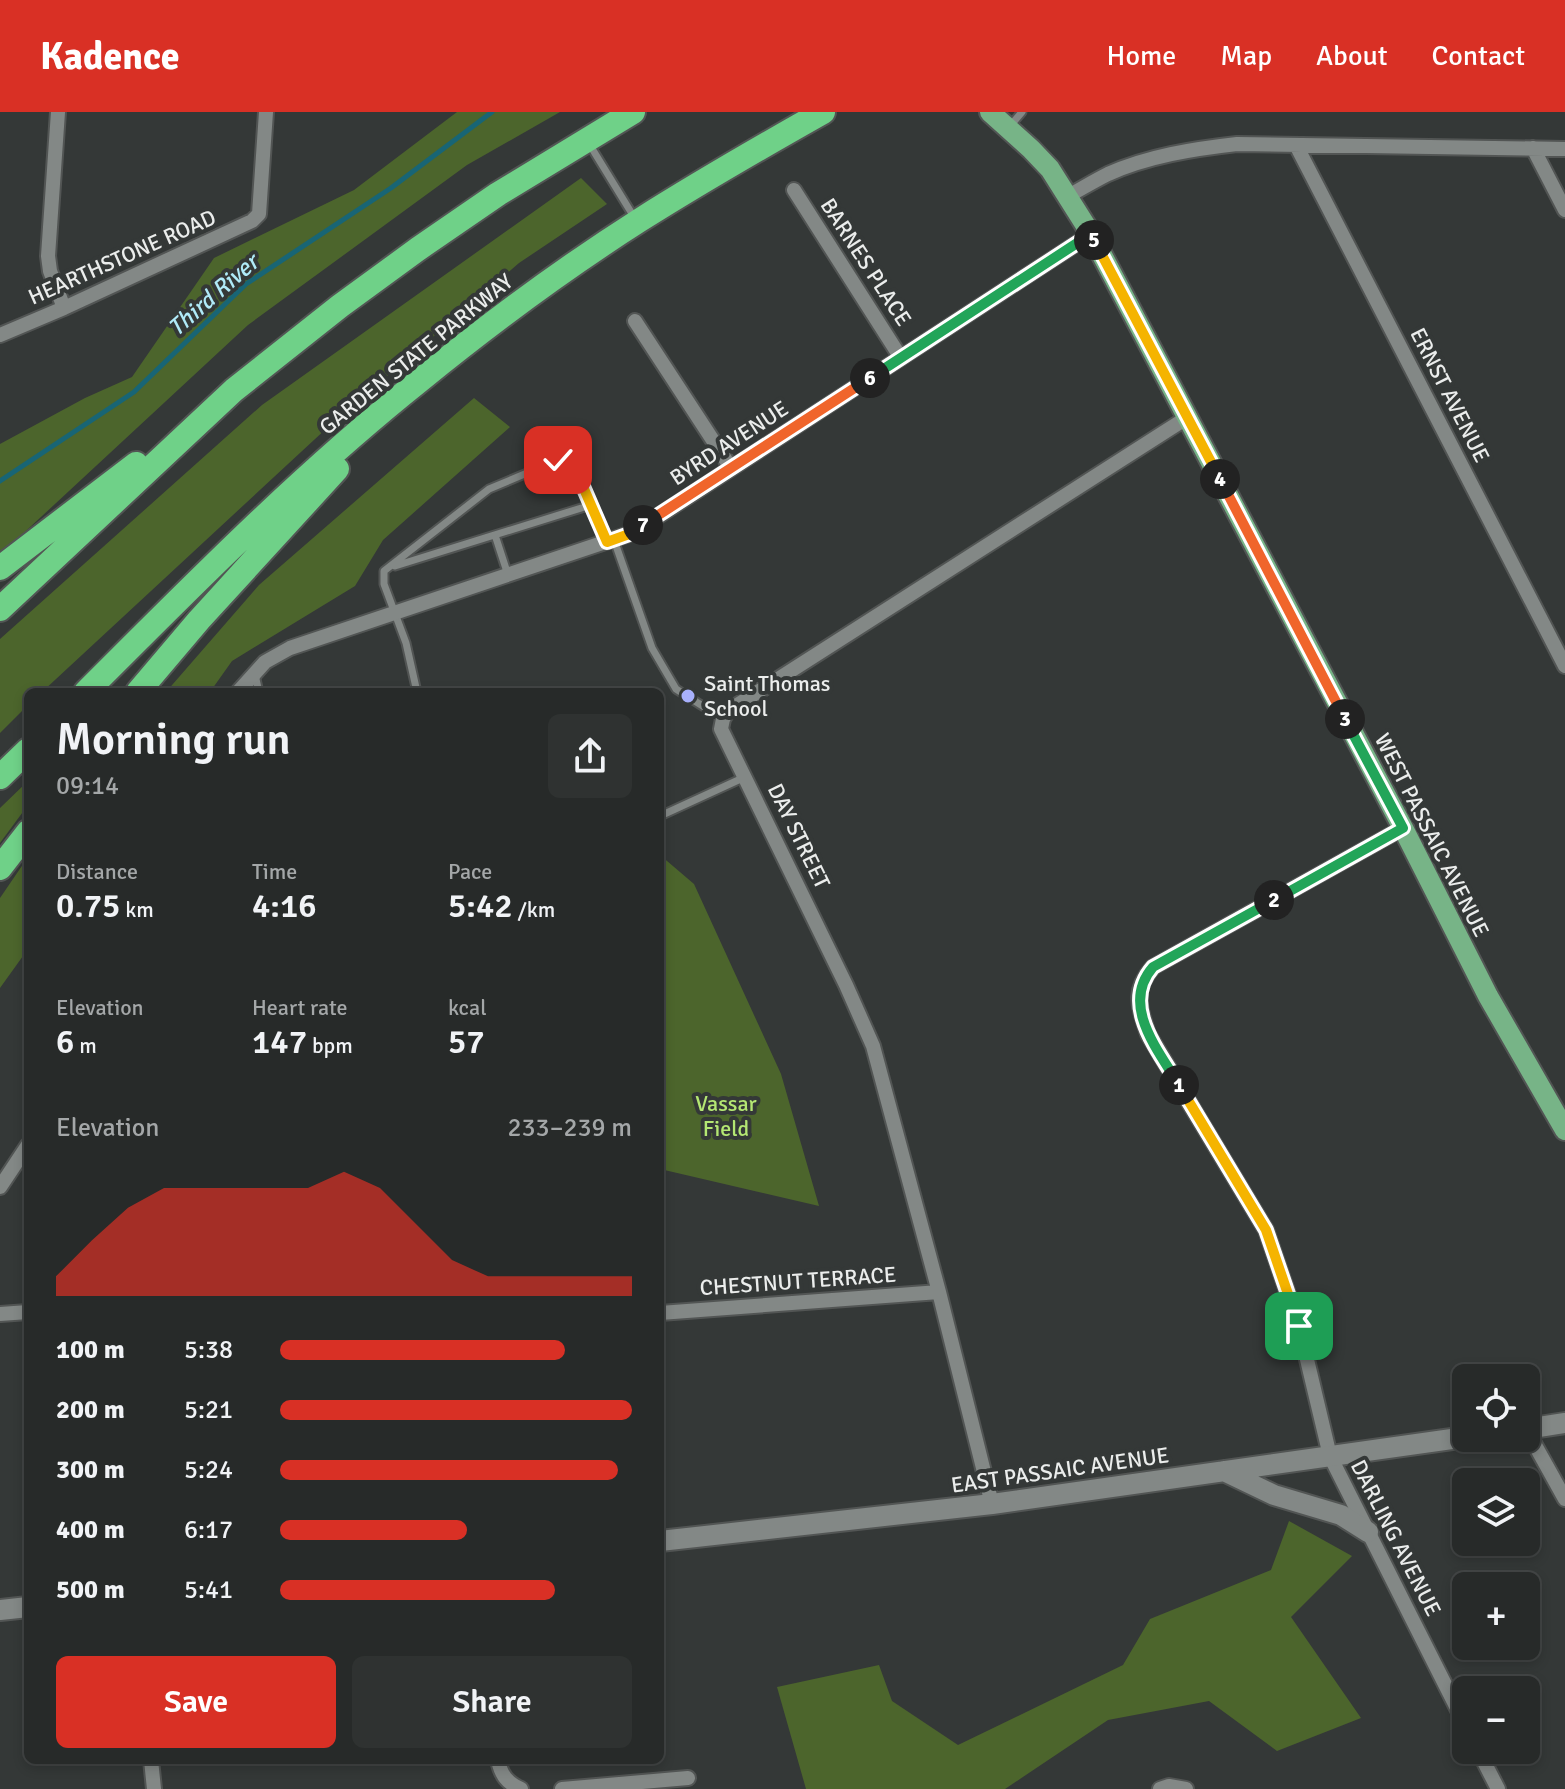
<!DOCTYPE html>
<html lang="en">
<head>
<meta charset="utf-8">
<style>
  body { margin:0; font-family:Signika,sans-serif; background:#2f3231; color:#f1f3f6; height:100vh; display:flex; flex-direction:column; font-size:30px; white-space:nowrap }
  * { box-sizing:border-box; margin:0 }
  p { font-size:26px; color:#a4a7a8 }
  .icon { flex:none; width:44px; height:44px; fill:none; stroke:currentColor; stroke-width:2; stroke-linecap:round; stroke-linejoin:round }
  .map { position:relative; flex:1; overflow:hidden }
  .sheet { position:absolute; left:24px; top:576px; width:640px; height:1076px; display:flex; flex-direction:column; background:#272a29; border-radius:12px; box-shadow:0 4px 12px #0003,0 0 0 2px #434646 }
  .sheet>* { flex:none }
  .fabs { position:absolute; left:1452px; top:1252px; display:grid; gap:16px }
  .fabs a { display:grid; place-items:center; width:88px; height:88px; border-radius:12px; background:#272a29; box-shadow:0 4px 12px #0003,0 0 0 2px #434646; font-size:40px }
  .pin { position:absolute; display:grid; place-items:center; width:68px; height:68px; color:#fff; margin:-34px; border-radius:16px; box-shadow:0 4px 12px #0006 }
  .km { position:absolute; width:40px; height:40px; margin:-20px; border-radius:50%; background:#222; color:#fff; font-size:22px; line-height:40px; text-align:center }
  .round { display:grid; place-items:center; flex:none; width:84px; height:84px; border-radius:12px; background:#2f3231 }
  .headline { display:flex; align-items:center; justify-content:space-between; height:136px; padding:0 32px }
  h1 { font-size:44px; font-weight:600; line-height:60px }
  .stats { display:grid; grid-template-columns:repeat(3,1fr); gap:12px; height:136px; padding:8px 32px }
  .stats div { display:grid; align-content:center }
  .stats b { font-size:34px; font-weight:600 }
  .stats small { font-size:22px; font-weight:400 }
  .stats p { font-size:22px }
  .chart { height:224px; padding:16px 32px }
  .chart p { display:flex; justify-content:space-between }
  .chart svg { width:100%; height:144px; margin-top:8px; fill:#d93025; opacity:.7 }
  .action { display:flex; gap:16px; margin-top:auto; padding:16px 32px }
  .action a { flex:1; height:92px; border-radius:12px; background:#d93025; color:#fff; font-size:32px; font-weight:600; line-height:92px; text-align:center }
  .action a+a { background:#2f3231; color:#f1f3f6 }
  ul { padding:0 32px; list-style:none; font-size:26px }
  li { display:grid; grid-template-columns:128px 96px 1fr; align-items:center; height:60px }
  li i { height:20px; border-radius:10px; background:#d93025 }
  header { display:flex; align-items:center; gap:48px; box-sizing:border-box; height:112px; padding:0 40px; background:#d93025; color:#fff }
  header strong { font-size:38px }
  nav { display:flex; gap:44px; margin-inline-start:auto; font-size:28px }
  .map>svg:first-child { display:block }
  .green { fill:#4c652c }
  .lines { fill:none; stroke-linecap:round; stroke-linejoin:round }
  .stream { stroke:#186575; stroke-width:5 }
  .service-casing { stroke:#525554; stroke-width:11 }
  .minor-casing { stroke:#525554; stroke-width:18 }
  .secondary-casing { stroke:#525554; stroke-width:24 }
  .primary-casing { stroke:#525554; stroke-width:24 }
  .motorway-casing { stroke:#525554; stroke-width:28 }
  .service { stroke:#838886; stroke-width:7 }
  .minor { stroke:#838886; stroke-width:14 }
  .secondary { stroke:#838886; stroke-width:20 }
  .primary { stroke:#77b487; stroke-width:20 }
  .motorway { stroke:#6fd188; stroke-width:24 }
  .split-1-casing { stroke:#fff; stroke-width:16 }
  .split-2-casing { stroke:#fff; stroke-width:16 }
  .split-3-casing { stroke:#fff; stroke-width:16 }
  .split-4-casing { stroke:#fff; stroke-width:16 }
  .split-5-casing { stroke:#fff; stroke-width:16 }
  .split-6-casing { stroke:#fff; stroke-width:16 }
  .split-7-casing { stroke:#fff; stroke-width:16 }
  .split-8-casing { stroke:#fff; stroke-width:16 }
  .split-1 { stroke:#f5b400; stroke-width:10 }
  .split-2 { stroke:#22a559; stroke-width:10 }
  .split-3 { stroke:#22a559; stroke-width:10 }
  .split-4 { stroke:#f0652b; stroke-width:10 }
  .split-5 { stroke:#f5b400; stroke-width:10 }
  .split-6 { stroke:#22a559; stroke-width:10 }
  .split-7 { stroke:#f0652b; stroke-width:10 }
  .split-8 { stroke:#f5b400; stroke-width:10 }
  .poi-dot { fill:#a8b0fc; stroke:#343837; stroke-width:3 }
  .labels { text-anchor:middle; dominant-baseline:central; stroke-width:8; stroke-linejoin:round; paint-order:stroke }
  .street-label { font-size:22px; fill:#ebedec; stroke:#343837 }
  .poi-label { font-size:22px; fill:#ebedec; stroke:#343837; text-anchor:start }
  .park-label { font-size:22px; fill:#b4e773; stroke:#343837 }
  .water-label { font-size:24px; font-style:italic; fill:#b0eaf8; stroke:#343837 }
</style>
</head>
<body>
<header>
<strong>Kadence</strong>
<nav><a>Home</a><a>Map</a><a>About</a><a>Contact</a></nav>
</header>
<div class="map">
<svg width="1565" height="1677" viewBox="0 0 1565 1677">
  <rect width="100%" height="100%" fill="#343837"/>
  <!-- green -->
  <path class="green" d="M457,0H560L467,53L248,213L0,443V332L85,286L132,265L214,146L354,78Z
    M581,66L607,92L519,151L328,315L42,580H28V593L0,621V527L262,293Z
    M474,286L510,315L383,428L355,474L232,549L210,580H166L259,473Z
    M28,669V693L0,731V696Z
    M660,743L694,772L781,962L819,1094L660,1057Z
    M28,745V837L0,876V786Z
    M1289,1409L1352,1444L1291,1505L1361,1606L1277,1639L1209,1589L1108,1608L1005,1677H806L777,1575L879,1553L892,1589L958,1633L1123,1553L1150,1507L1271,1458Z"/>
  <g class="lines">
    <!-- stream -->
    <path class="stream" d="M0,369L134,280L246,172L391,76L492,0"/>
    <!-- service casing -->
    <g class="service-casing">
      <path id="service" d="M1010,14L1022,0
        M588,30L634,105
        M495,423L508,463
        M614,428L652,536L676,577L723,607
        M395,454L591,393
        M255,563L259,580
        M417,580L406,531L384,472V459L489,377L558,348C568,351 572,355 578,363L607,430
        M660,704L745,665"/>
    </g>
    <!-- minor casing -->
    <g class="minor-casing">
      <path id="minor" d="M58,0L48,144L50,159L64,196
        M1296,33L1565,554
        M1533,36L1565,98
        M794,78L901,246
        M1068,84C1081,77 1094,69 1108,62C1148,44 1193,37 1237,32L1565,37
        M635,209L731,356
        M0,223L64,196L252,109L259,102L266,0
        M238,580L265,550L290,536L632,421L1091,122
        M1403,716L1153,855C1132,879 1139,894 1148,922L1266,1118L1299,1214L1330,1344L1466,1614
        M0,1075L28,1033
        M660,1201L939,1180
        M0,1202L28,1200
        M1526,1317L1565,1387
        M992,1392L939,1180L873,934L846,873L721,617L723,607L728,599L1188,305
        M1478,1638L1498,1677
        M151,1648L154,1677
        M498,1648C501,1663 507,1671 521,1677
        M562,1677L688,1666
        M1160,1677L1169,1674L1186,1677"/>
    </g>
    <!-- secondary casing -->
    <g class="secondary-casing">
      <path id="secondary" d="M1526,1317L1565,1311
        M1224,1359L1274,1383L1341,1403L1368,1420
        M660,1429L992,1392L1466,1325
        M0,1498L28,1495"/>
    </g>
    <!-- primary casing -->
    <g class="primary-casing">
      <path id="primary" d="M990,0L1031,37L1050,57L1091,122L1403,716L1488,884L1565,1018"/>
    </g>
    <!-- motorway casing -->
    <g class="motorway-casing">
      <path id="motorway" d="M0,456L136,352
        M0,497L234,278L340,194L418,137L498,82L633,0
        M86,580C193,473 300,364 419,269C489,212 563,157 640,108C700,70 761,35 823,0
        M138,580L199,508L337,357
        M0,665L28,638
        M0,756L28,720"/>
    </g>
    <!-- service -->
    <use href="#service" class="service"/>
    <!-- minor -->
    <use href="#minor" class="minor"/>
    <!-- secondary -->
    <use href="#secondary" class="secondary"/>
    <!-- primary -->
    <use href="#primary" class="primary"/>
    <!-- motorway -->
    <use href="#motorway" class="motorway"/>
  </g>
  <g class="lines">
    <!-- split-1 casing -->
    <g class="split-1-casing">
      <path id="split-1" d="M1179,973L1266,1118L1299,1214"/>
    </g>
    <!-- split-2 casing -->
    <g class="split-2-casing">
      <path id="split-2" d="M1179,973C1158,938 1120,893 1153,855L1274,788"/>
    </g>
    <!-- split-3 casing -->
    <g class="split-3-casing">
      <path id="split-3" d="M1274,788L1403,716L1345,607"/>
    </g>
    <!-- split-4 casing -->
    <g class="split-4-casing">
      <path id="split-4" d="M1220,367L1345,607"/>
    </g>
    <!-- split-5 casing -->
    <g class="split-5-casing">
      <path id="split-5" d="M1094,128L1220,367"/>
    </g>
    <!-- split-6 casing -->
    <g class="split-6-casing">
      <path id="split-6" d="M870,266L1091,122L1094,128"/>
    </g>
    <!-- split-7 casing -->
    <g class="split-7-casing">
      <path id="split-7" d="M643,413L870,266"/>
    </g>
    <!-- split-8 casing -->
    <g class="split-8-casing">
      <path id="split-8" d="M558,348C568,351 572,355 578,363L607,430L632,421L643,413"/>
    </g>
    <!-- split-1 -->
    <use href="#split-1" class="split-1"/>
    <!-- split-2 -->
    <use href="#split-2" class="split-2"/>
    <!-- split-3 -->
    <use href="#split-3" class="split-3"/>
    <!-- split-4 -->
    <use href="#split-4" class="split-4"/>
    <!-- split-5 -->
    <use href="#split-5" class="split-5"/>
    <!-- split-6 -->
    <use href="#split-6" class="split-6"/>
    <!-- split-7 -->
    <use href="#split-7" class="split-7"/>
    <!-- split-8 -->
    <use href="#split-8" class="split-8"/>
  </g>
  <!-- markers -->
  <circle class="poi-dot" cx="688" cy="584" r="8"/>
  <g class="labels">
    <!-- street labels -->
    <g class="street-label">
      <text transform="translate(122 145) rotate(-24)">HEARTHSTONE ROAD</text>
      <text transform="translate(866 150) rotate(57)">BARNES PLACE</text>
      <text transform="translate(416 242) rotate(-39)">GARDEN STATE PARKWAY</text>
      <text transform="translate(1450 283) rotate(63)">ERNST AVENUE</text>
      <text transform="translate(729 331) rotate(-33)">BYRD AVENUE</text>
      <text transform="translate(1432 723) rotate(63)">WEST PASSAIC AVENUE</text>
      <text transform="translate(799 724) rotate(64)">DAY STREET</text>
      <text transform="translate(798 1169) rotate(-4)">CHESTNUT TERRACE</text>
      <text transform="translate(1060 1358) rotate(-8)">EAST PASSAIC AVENUE</text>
      <text transform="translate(1396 1426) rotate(63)">DARLING AVENUE</text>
    </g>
    <!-- poi labels -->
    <g class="poi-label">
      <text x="704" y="571">Saint Thomas<tspan x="704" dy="25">School</tspan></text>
    </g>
    <!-- park labels -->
    <g class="park-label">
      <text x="726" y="991">Vassar<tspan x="726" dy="25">Field</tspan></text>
    </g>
    <!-- water labels -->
    <g class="water-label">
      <text transform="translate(213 183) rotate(-41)">Third River</text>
    </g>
  </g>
</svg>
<div class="fabs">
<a><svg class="icon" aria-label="locate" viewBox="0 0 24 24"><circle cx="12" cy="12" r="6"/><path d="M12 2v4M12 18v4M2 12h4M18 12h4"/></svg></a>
<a><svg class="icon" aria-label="layers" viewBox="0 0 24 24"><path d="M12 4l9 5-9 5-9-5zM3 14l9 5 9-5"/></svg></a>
<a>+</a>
<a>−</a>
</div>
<div class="pin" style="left:1299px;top:1214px;background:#1e9e55"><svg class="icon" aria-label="arrive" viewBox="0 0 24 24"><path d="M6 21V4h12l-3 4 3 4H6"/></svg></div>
<div class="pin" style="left:558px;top:348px;background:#d93025"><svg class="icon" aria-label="check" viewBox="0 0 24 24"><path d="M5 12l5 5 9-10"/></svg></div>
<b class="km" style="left:1179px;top:973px">1</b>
<b class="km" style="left:1274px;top:788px">2</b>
<b class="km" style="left:1345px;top:607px">3</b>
<b class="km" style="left:1220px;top:367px">4</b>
<b class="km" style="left:1094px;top:128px">5</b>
<b class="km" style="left:870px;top:266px">6</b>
<b class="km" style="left:643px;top:413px">7</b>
<section class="sheet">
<div class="headline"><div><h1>Morning run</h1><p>09:14</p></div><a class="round"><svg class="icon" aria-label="share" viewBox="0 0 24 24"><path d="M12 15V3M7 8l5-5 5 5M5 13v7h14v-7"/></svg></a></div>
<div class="stats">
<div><p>Distance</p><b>0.75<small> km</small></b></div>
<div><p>Time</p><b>4:16</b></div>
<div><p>Pace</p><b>5:42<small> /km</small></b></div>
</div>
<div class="stats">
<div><p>Elevation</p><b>6<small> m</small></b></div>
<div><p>Heart rate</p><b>147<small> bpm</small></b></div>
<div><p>kcal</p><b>57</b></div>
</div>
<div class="chart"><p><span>Elevation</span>233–239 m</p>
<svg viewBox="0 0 160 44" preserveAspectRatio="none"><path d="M0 44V38L10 27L20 17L30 11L40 11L50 11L60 11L70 11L80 6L90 11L100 22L110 33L120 38L130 38L140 38L150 38L160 38V44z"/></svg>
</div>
<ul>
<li><b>100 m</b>5:38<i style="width:81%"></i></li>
<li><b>200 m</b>5:21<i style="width:100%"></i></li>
<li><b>300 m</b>5:24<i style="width:96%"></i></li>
<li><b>400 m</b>6:17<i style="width:53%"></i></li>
<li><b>500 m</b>5:41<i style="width:78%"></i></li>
</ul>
<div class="action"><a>Save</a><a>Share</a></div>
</section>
</div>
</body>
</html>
